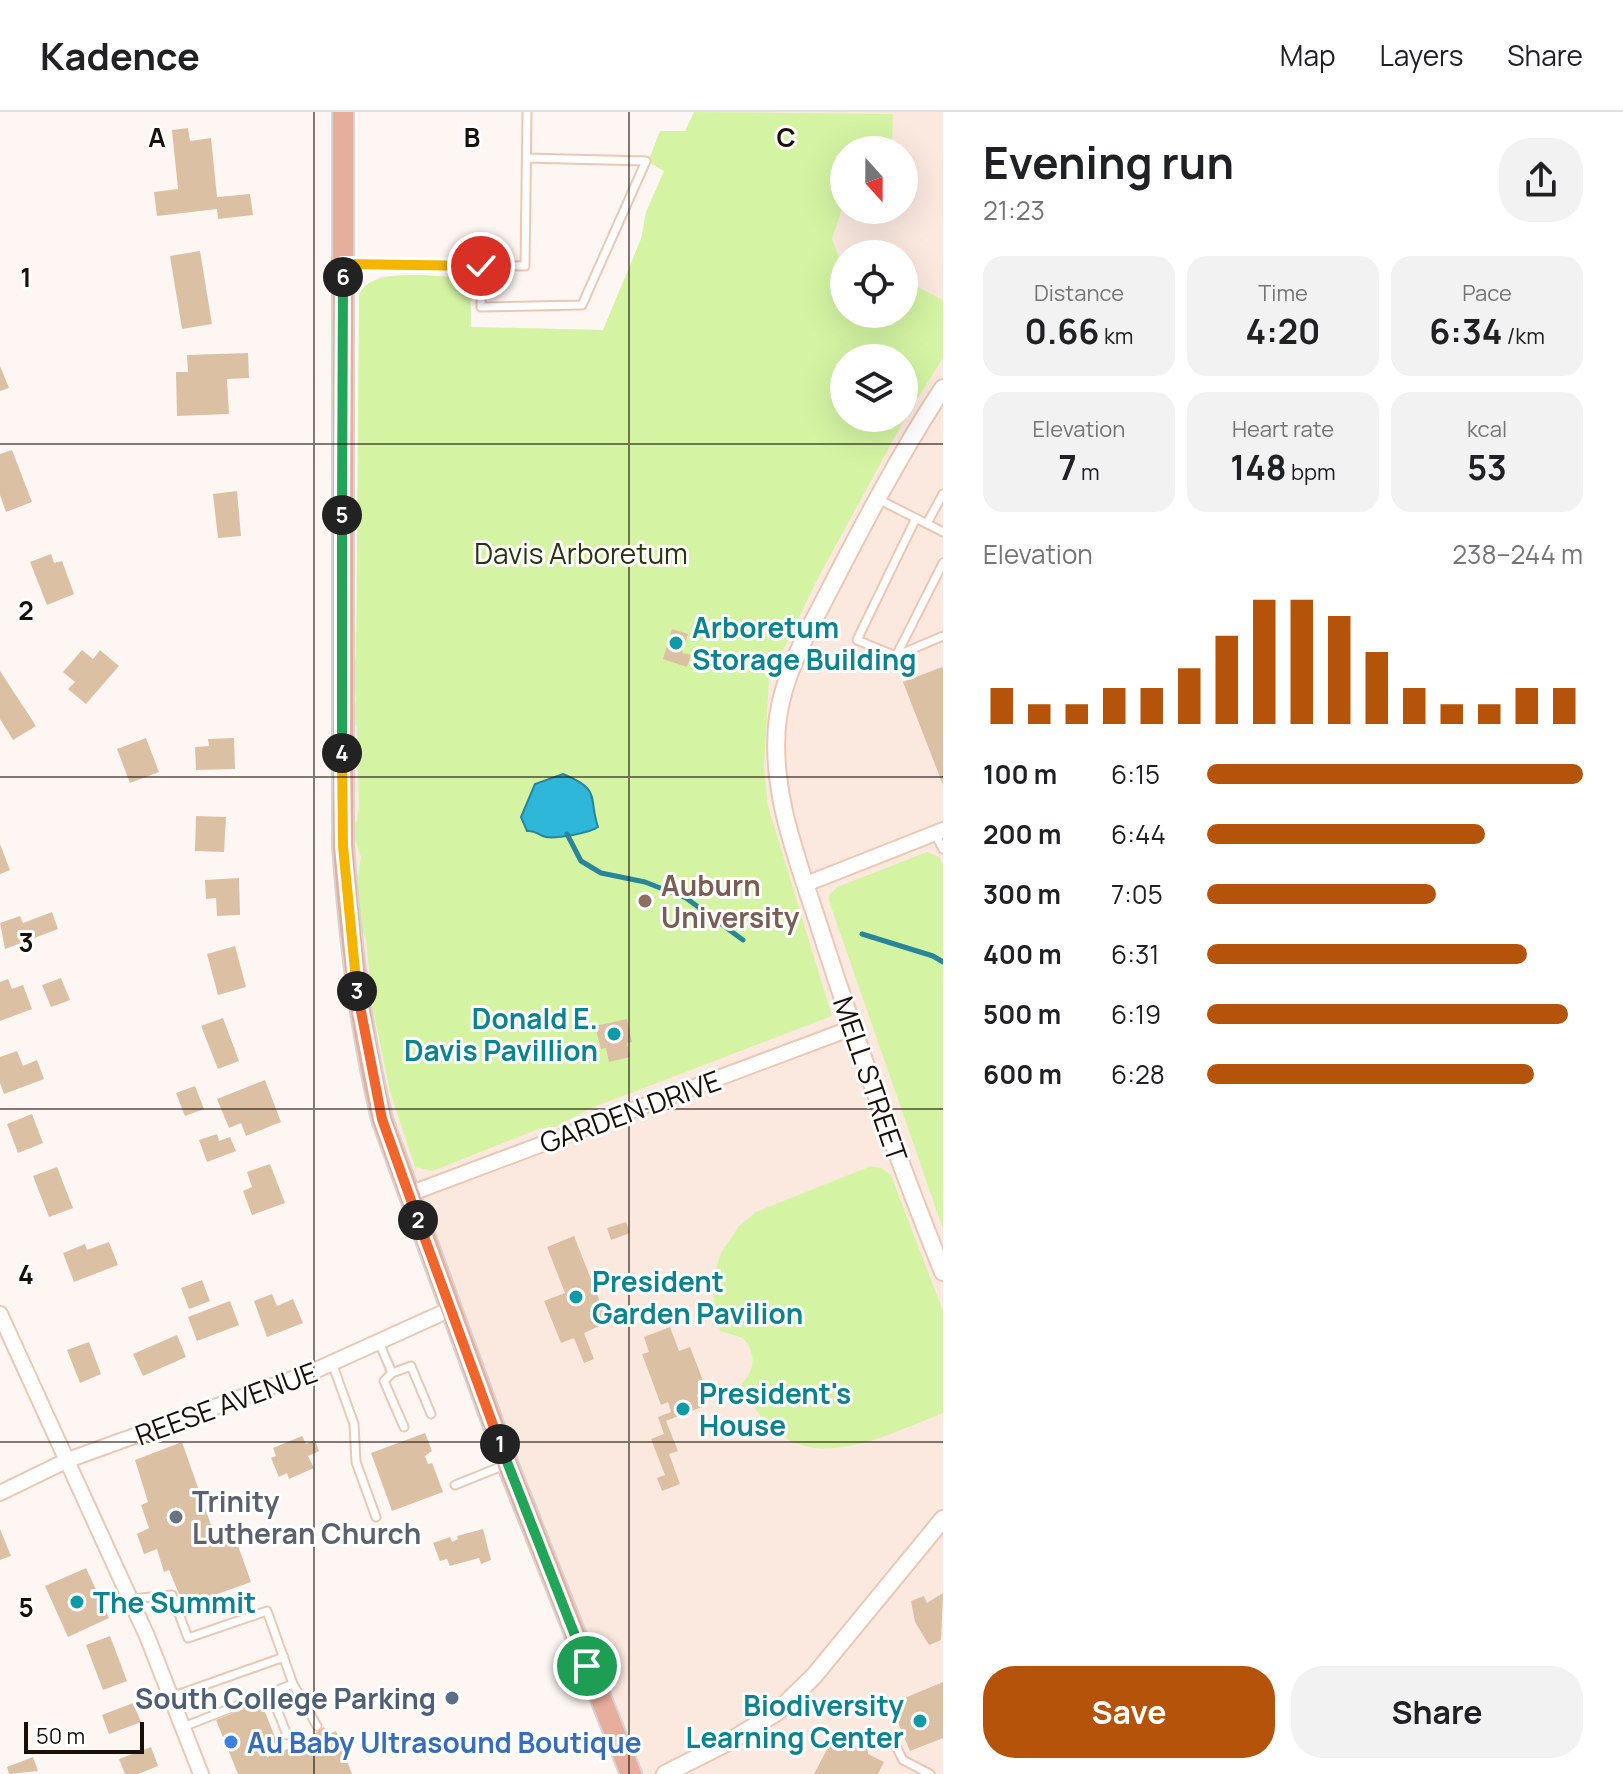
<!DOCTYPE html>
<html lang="en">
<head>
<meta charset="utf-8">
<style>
  body { margin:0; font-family:Manrope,sans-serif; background:#f2f2f2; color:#202124; height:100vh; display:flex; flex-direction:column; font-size:30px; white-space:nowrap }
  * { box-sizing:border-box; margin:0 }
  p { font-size:26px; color:#757577 }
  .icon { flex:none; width:44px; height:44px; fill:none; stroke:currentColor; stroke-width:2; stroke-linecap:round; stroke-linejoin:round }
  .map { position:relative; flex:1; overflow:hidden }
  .side { display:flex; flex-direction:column; background:#fff; width:680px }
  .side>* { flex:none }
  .needle { width:52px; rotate:159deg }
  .buttons { position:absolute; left:830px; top:24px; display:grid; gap:16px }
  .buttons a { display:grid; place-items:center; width:88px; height:88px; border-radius:50%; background:#fff; box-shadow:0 8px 32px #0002; font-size:40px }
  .scale { position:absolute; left:24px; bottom:20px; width:120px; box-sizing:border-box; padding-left:8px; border:4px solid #1b0f09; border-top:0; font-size:22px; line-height:28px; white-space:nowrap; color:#1b0f09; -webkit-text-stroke:6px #fff; paint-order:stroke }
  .pin { position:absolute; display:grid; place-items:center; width:68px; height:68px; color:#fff; margin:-34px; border:4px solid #fff; border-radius:50%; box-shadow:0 2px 8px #0007 }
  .km { position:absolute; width:40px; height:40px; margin:-20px; border-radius:50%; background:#222; color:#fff; font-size:22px; line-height:40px; text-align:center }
  .round { display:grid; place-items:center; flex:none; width:84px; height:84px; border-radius:32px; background:#f2f2f2 }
  .summary { display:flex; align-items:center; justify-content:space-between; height:136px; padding:0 40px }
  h1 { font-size:44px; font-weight:700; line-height:60px }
  .metrics { display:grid; grid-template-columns:repeat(3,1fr); gap:12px; height:136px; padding:8px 40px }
  .metrics div { display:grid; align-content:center; border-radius:20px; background:#f2f2f2; text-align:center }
  .metrics b { font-size:34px; font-weight:700 }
  .metrics small { font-size:22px; font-weight:400 }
  .metrics p { font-size:22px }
  .chart { height:224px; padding:16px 40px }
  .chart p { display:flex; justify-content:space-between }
  .chart svg { width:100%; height:144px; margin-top:8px; stroke:#b45309; stroke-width:6 }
  .action { display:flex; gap:16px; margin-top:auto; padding:16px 40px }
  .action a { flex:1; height:92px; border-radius:32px; background:#b45309; color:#fff; font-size:32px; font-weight:700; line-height:92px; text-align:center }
  .action a+a { background:#f2f2f2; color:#202124 }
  ul { padding:0 40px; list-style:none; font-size:26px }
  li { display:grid; grid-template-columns:128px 96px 1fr; align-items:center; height:60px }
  li i { height:20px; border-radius:10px; background:#b45309 }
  header { display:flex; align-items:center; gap:48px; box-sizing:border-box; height:112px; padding:0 40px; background:#fff; border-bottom:2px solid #e0e0e0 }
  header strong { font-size:38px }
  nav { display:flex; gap:44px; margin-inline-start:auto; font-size:28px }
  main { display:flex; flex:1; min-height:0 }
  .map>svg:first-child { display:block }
  .built { fill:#fbe9e0; fill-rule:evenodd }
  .green { fill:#d4f4a3; fill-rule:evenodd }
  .water { fill:#2eb7d8; stroke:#28859a; stroke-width:2 }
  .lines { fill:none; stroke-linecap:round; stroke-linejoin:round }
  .stream { stroke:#28859a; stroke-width:5 }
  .building { fill:#dbc0a4 }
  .service-casing { stroke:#ebc7b4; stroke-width:11 }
  .minor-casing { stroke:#ebc7b4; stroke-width:18 }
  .tertiary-casing { stroke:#ebc7b4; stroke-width:20 }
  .primary-casing { stroke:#d6d4d3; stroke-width:24 }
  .service { stroke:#fff; stroke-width:7 }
  .minor { stroke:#fff; stroke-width:14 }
  .tertiary { stroke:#fff; stroke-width:16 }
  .primary { stroke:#e8ae9d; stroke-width:20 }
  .split-1-casing { stroke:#fff; stroke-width:16 }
  .split-2-casing { stroke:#fff; stroke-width:16 }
  .split-3-casing { stroke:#fff; stroke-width:16 }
  .split-4-casing { stroke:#fff; stroke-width:16 }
  .split-5-casing { stroke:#fff; stroke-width:16 }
  .split-6-casing { stroke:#fff; stroke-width:16 }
  .split-7-casing { stroke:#fff; stroke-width:16 }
  .split-1 { stroke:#22a559; stroke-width:10 }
  .split-2 { stroke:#f0652b; stroke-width:10 }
  .split-3 { stroke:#f0652b; stroke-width:10 }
  .split-4 { stroke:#f5b400; stroke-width:10 }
  .split-5 { stroke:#22a559; stroke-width:10 }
  .split-6 { stroke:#22a559; stroke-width:10 }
  .split-7 { stroke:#f5b400; stroke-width:10 }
  .grid { fill:none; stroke:#1b0f09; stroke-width:2; stroke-opacity:0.55 }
  .culture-dot { fill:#0f9aa8; stroke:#fff; stroke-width:3 }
  .education-dot { fill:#8d6e63; stroke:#fff; stroke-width:3 }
  .worship-dot { fill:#6b7280; stroke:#fff; stroke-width:3 }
  .service-dot { fill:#5c6f8a; stroke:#fff; stroke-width:3 }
  .shop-dot { fill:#3f7fe0; stroke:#fff; stroke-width:3 }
  .labels { text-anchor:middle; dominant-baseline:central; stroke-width:6; stroke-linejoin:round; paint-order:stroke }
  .park-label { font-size:28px; fill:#283510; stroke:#fff }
  .culture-label { font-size:28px; font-weight:bold; fill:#0d838f; stroke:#fff; text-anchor:start }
  .education-label { font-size:28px; font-weight:bold; fill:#785e54; stroke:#fff; text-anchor:start }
  .street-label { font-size:28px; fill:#1b0f09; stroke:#fff }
  .worship-label { font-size:28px; font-weight:bold; fill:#5b616d; stroke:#fff; text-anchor:start }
  .service-label { font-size:28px; font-weight:bold; fill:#4e5e75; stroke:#fff; text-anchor:end }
  .shop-label { font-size:28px; font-weight:bold; fill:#366cbe; stroke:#fff; text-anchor:start }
  .grid-label { font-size:26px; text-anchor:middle; font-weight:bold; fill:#1b0f09; stroke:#fff; stroke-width:6; stroke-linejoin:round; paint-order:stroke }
</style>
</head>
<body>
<header>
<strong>Kadence</strong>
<nav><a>Map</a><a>Layers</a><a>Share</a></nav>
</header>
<main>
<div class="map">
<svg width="943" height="1662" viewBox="0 0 943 1662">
  <rect width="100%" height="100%" fill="#fef6f2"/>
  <!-- built -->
  <path class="built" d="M712,0H943V1662H631L409,1082L351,844L342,521L357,520L361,178L381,164L461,165L470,171L471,215L603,218L641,127ZM844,38H904V98H844ZM844,142H904V202H844ZM844,246H904V306H844Z"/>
  <!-- green -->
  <path class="green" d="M694,0L893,2L892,29L884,38H844V91L832,127L839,146L844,148V202H904V168L943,188V246L904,308L817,468L769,568L764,655L768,694L832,904L589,997L555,1015L541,1016L433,1059L415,1055L390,979L373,897L366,828L353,799L347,770L358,764L361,745L351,716L357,708L359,696L357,614L352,609L356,588L353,554L356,546L359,183C370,154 434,165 461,165L470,171L471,215L603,218L641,127L646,100L664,59L648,50L660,19H685ZM844,246H904V306H844Z
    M927,740L939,745L943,753V1117L829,789V783L837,775Z
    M871,1054L881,1056L891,1063L943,1199V1301C863,1333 790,1373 741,1272C756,1258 756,1241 743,1226L720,1219L714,1195L713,1166L721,1141L739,1114L756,1100Z"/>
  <!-- water -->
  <path class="water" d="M563,662C602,678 588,685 598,715C590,721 556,727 546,725C537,723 537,718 527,719L521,705L535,672Z"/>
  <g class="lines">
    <!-- stream -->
    <path class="stream" d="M567,722L581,749L601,761L645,770L686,786L743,828
      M862,822L933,844L943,850"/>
  </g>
  <!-- building -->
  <path class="building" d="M188,16L190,29L211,26L217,85L250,82L253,103L218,107L217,97L157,104L154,80L178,77L172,18Z
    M200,139L212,212L182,217L170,144Z
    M248,241L249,266L227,267L229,302L177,304L176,260H188L187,243Z
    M0,254L9,276L0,279Z
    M12,338L32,390L6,400L0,383V342Z
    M237,379L241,424L218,426L213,382Z
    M51,442L54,451L62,449L74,482L47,493L30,450Z
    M672,517L688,522L682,541L691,543L687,555L663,547Z
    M82,538L93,547L100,538L119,554L86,592L68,577L75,570L63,560Z
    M942,555L943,557V673L903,570Z
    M0,559L36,614L13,628L0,607Z
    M146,626L159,660L130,671L117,637Z
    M234,626L235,657L196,658L195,635L209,634L208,627Z
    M196,704L226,705L224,740L195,739Z
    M0,732L10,758L0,762Z
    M239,766L240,803L217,804L216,786L206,787L205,768Z
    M52,800L58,817L5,837L0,811L20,804L23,811Z
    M235,834L246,875L218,883L207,842Z
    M61,866L70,888L51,895L42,873Z
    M8,867L12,877L23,873L32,897L0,909V870Z
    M223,906L239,949L218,957L201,914Z
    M627,907L632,930L627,931L630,945L609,950L606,936L601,937L595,914Z
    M17,939L23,954L37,948L44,967L4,982L0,971V945Z
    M265,968L281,1010L246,1024L241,1011L229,1016L217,987Z
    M195,974L204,997L185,1004L176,981Z
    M32,1002L43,1031L18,1041L7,1012Z
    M217,1022L219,1029L230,1025L236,1039L207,1050L199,1028Z
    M270,1052L285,1091L252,1103L243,1079L252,1075L247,1060Z
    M57,1055L73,1096L49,1105L33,1064Z
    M626,1110L630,1121L611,1128L607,1116Z
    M574,1124L608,1210L584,1221L594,1247L584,1251L574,1226L561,1231L544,1189L565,1181L547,1135Z
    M109,1130L118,1153L74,1170L63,1141L85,1132L87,1138Z
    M202,1168L210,1189L189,1197L181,1176Z
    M272,1182L277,1194L293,1187L303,1211L267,1225L254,1189Z
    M230,1189L239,1213L197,1229L188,1205Z
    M670,1215L679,1239L690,1235L707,1279L697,1283L702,1295L666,1309L678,1339L669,1342L680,1372L662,1379L657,1366L665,1363L651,1327L664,1322L658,1305L671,1300L668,1290L661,1293L642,1242L649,1240L644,1225Z
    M177,1223L186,1245L143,1264L133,1242Z
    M89,1230L101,1262L80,1271L67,1238Z
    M425,1321L432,1339L425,1344L428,1352L432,1351L443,1380L392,1399L371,1341Z
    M302,1324L306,1332L315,1328L319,1339L308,1344L314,1356L289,1367L287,1361L279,1365L271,1346L276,1344L273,1336Z
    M182,1330L218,1433L236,1428L251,1470L184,1494L169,1458L164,1460L157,1437L144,1442L137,1422L149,1416L141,1393L148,1390L135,1348Z
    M0,1417L11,1444L0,1448Z
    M483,1417L491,1448L481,1452L479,1446L450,1454L447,1447L440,1449L433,1431L450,1425L452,1430L458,1427L457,1424Z
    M86,1456L109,1506L68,1525L45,1474Z
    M943,1481L941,1528L929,1533L915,1510L911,1489L924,1484L927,1491Z
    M110,1524L127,1569L103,1578L86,1533Z
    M943,1570V1626L910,1639L890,1592Z
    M261,1590L277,1630L264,1636L267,1645L290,1636L294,1644L314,1635L310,1625L324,1615L327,1623L336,1619L352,1662H238L216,1608Z
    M133,1591L141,1610L109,1622L102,1603Z
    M834,1624L854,1635L860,1631L867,1634L868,1642L884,1650L878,1662H814Z
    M151,1635L158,1654L138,1662H125L119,1647Z
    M33,1645L38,1659L9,1662L7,1655Z"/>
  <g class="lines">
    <!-- service casing -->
    <g class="service-casing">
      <path id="service" d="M345,152L525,154L527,0
        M481,154V195L582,193L646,49L527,46
        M878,387L943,420
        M916,406L857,528L896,544L943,524
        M927,411L943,382
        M896,544L943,451
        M935,722L943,737
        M379,1230L392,1261L384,1269L404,1315
        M332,1251L354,1312L356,1350L376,1405
        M392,1261L411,1254L431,1302
        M455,1373L505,1353
        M130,1487L172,1483L188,1526L267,1499L293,1572L317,1614
        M271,1582L287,1623
        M171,1585L284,1545
        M183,1615L293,1572
        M896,1634L903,1648L930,1662"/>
    </g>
    <!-- minor casing -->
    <g class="minor-casing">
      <path id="minor" d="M806,772L943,718
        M409,1082L852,916
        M0,1202L147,1524L201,1662
        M0,1381L68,1348L314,1259L451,1197"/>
    </g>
    <!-- tertiary casing -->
    <g class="tertiary-casing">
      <path id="tertiary" d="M943,276C901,340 865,409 830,477C809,518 785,558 778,605C768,679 800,754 822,823C859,937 898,1049 943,1160
        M665,1662L732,1628L777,1600L814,1564L943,1407"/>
    </g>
    <!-- primary casing -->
    <g class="primary-casing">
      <path id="primary" d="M343,0V734C350,827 360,916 382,1007L511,1361L631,1662"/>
    </g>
    <!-- service -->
    <use href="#service" class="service"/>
    <!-- minor -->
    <use href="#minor" class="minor"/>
    <!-- tertiary -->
    <use href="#tertiary" class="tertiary"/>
    <!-- primary -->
    <use href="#primary" class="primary"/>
  </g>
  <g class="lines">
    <!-- split-1 casing -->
    <g class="split-1-casing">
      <path id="split-1" d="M500,1332L587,1554"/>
    </g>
    <!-- split-2 casing -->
    <g class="split-2-casing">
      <path id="split-2" d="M418,1108L500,1332"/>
    </g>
    <!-- split-3 casing -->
    <g class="split-3-casing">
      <path id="split-3" d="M357,879L382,1007L418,1108"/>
    </g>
    <!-- split-4 casing -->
    <g class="split-4-casing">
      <path id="split-4" d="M342,641L343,734L357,879"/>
    </g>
    <!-- split-5 casing -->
    <g class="split-5-casing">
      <path id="split-5" d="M342,641V403"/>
    </g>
    <!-- split-6 casing -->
    <g class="split-6-casing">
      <path id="split-6" d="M342,403L343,165"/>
    </g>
    <!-- split-7 casing -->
    <g class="split-7-casing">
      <path id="split-7" d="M343,165V152L481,154"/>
    </g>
    <!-- split-1 -->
    <use href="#split-1" class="split-1"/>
    <!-- split-2 -->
    <use href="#split-2" class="split-2"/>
    <!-- split-3 -->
    <use href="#split-3" class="split-3"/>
    <!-- split-4 -->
    <use href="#split-4" class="split-4"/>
    <!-- split-5 -->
    <use href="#split-5" class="split-5"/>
    <!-- split-6 -->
    <use href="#split-6" class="split-6"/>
    <!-- split-7 -->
    <use href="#split-7" class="split-7"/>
  </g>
  <!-- grid -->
  <path class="grid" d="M314,0V1662M629,0V1662M0,332H943M0,665H943M0,997H943M0,1330H943"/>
  <!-- markers -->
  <g class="culture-dot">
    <circle cx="676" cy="531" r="8"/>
    <circle cx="614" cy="922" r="8"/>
    <circle cx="576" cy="1185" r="8"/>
    <circle cx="683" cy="1297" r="8"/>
    <circle cx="77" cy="1490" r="8"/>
    <circle cx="920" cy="1609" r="8"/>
  </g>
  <circle class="education-dot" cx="645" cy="789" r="8"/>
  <circle class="worship-dot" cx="176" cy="1405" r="8"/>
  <circle class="service-dot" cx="452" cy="1586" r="8"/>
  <circle class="shop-dot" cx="231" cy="1630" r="8"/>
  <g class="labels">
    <!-- park labels -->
    <g class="park-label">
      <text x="581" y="441">Davis Arboretum</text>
    </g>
    <!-- culture labels -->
    <g class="culture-label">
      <text x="692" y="515">Arboretum<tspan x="692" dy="32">Storage Building</tspan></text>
      <text x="598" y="906" text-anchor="end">Donald E.<tspan x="598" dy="32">Davis Pavillion</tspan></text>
      <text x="592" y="1169">President<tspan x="592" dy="32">Garden Pavilion</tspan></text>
      <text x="699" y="1281">President's<tspan x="699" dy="32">House</tspan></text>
      <text x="93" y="1490">The Summit</text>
      <text x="904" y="1593" text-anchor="end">Biodiversity<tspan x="904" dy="32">Learning Center</tspan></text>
    </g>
    <!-- education labels -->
    <g class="education-label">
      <text x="661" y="773">Auburn<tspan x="661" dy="32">University</tspan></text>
    </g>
    <!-- street labels -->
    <g class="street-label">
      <text transform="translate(871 967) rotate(71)">MELL STREET</text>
      <text transform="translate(630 999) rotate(-20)">GARDEN DRIVE</text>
      <text transform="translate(226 1291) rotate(-20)">REESE AVENUE</text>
    </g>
    <!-- worship labels -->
    <g class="worship-label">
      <text x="192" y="1389">Trinity<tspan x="192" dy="32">Lutheran Church</tspan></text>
    </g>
    <!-- service labels -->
    <g class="service-label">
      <text x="436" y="1586">South College Parking</text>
    </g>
    <!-- shop labels -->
    <g class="shop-label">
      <text x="247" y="1630">Au Baby Ultrasound Boutique</text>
    </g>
  </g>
  <g class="grid-label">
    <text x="157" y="35">A</text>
    <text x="472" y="35">B</text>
    <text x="786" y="35">C</text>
    <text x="26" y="175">1</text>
    <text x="26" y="508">2</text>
    <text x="26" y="840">3</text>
    <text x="26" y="1172">4</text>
    <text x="26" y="1505">5</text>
  </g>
</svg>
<div class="buttons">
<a><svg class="needle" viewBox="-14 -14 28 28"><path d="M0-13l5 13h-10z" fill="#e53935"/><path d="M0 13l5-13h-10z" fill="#757577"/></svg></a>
<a><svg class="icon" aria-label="locate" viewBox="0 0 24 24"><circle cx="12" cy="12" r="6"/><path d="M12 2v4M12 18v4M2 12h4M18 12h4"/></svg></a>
<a><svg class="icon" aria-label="layers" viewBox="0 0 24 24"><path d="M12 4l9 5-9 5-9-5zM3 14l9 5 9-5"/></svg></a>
</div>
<div class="scale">50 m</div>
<div class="pin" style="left:587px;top:1554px;background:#1e9e55"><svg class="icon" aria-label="arrive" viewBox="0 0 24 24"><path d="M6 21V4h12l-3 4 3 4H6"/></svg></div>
<div class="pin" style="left:481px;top:154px;background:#d93025"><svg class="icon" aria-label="check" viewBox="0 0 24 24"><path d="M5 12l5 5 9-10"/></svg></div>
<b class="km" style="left:500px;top:1332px">1</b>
<b class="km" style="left:418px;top:1108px">2</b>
<b class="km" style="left:357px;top:879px">3</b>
<b class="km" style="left:342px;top:641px">4</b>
<b class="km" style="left:342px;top:403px">5</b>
<b class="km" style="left:343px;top:165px">6</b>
</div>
<section class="side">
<div class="summary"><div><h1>Evening run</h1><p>21:23</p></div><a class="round"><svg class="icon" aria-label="share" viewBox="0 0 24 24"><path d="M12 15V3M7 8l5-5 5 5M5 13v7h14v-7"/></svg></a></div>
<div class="metrics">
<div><p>Distance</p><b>0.66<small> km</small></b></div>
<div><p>Time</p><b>4:20</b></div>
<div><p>Pace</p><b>6:34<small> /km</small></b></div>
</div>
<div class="metrics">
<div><p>Elevation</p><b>7<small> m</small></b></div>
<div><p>Heart rate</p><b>148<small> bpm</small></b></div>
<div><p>kcal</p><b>53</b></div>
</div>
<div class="chart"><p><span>Elevation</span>238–244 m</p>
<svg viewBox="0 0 160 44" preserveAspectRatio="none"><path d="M5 44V33M15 44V38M25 44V38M35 44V33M45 44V33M55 44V27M65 44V17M75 44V6M85 44V6M95 44V11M105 44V22M115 44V33M125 44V38M135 44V38M145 44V33M155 44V33"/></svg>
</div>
<ul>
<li><b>100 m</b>6:15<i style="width:100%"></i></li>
<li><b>200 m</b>6:44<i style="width:74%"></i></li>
<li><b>300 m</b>7:05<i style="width:61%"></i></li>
<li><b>400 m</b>6:31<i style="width:85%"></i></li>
<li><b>500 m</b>6:19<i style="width:96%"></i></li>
<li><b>600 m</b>6:28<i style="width:87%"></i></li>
</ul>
<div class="action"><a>Save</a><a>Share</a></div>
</section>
</main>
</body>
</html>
